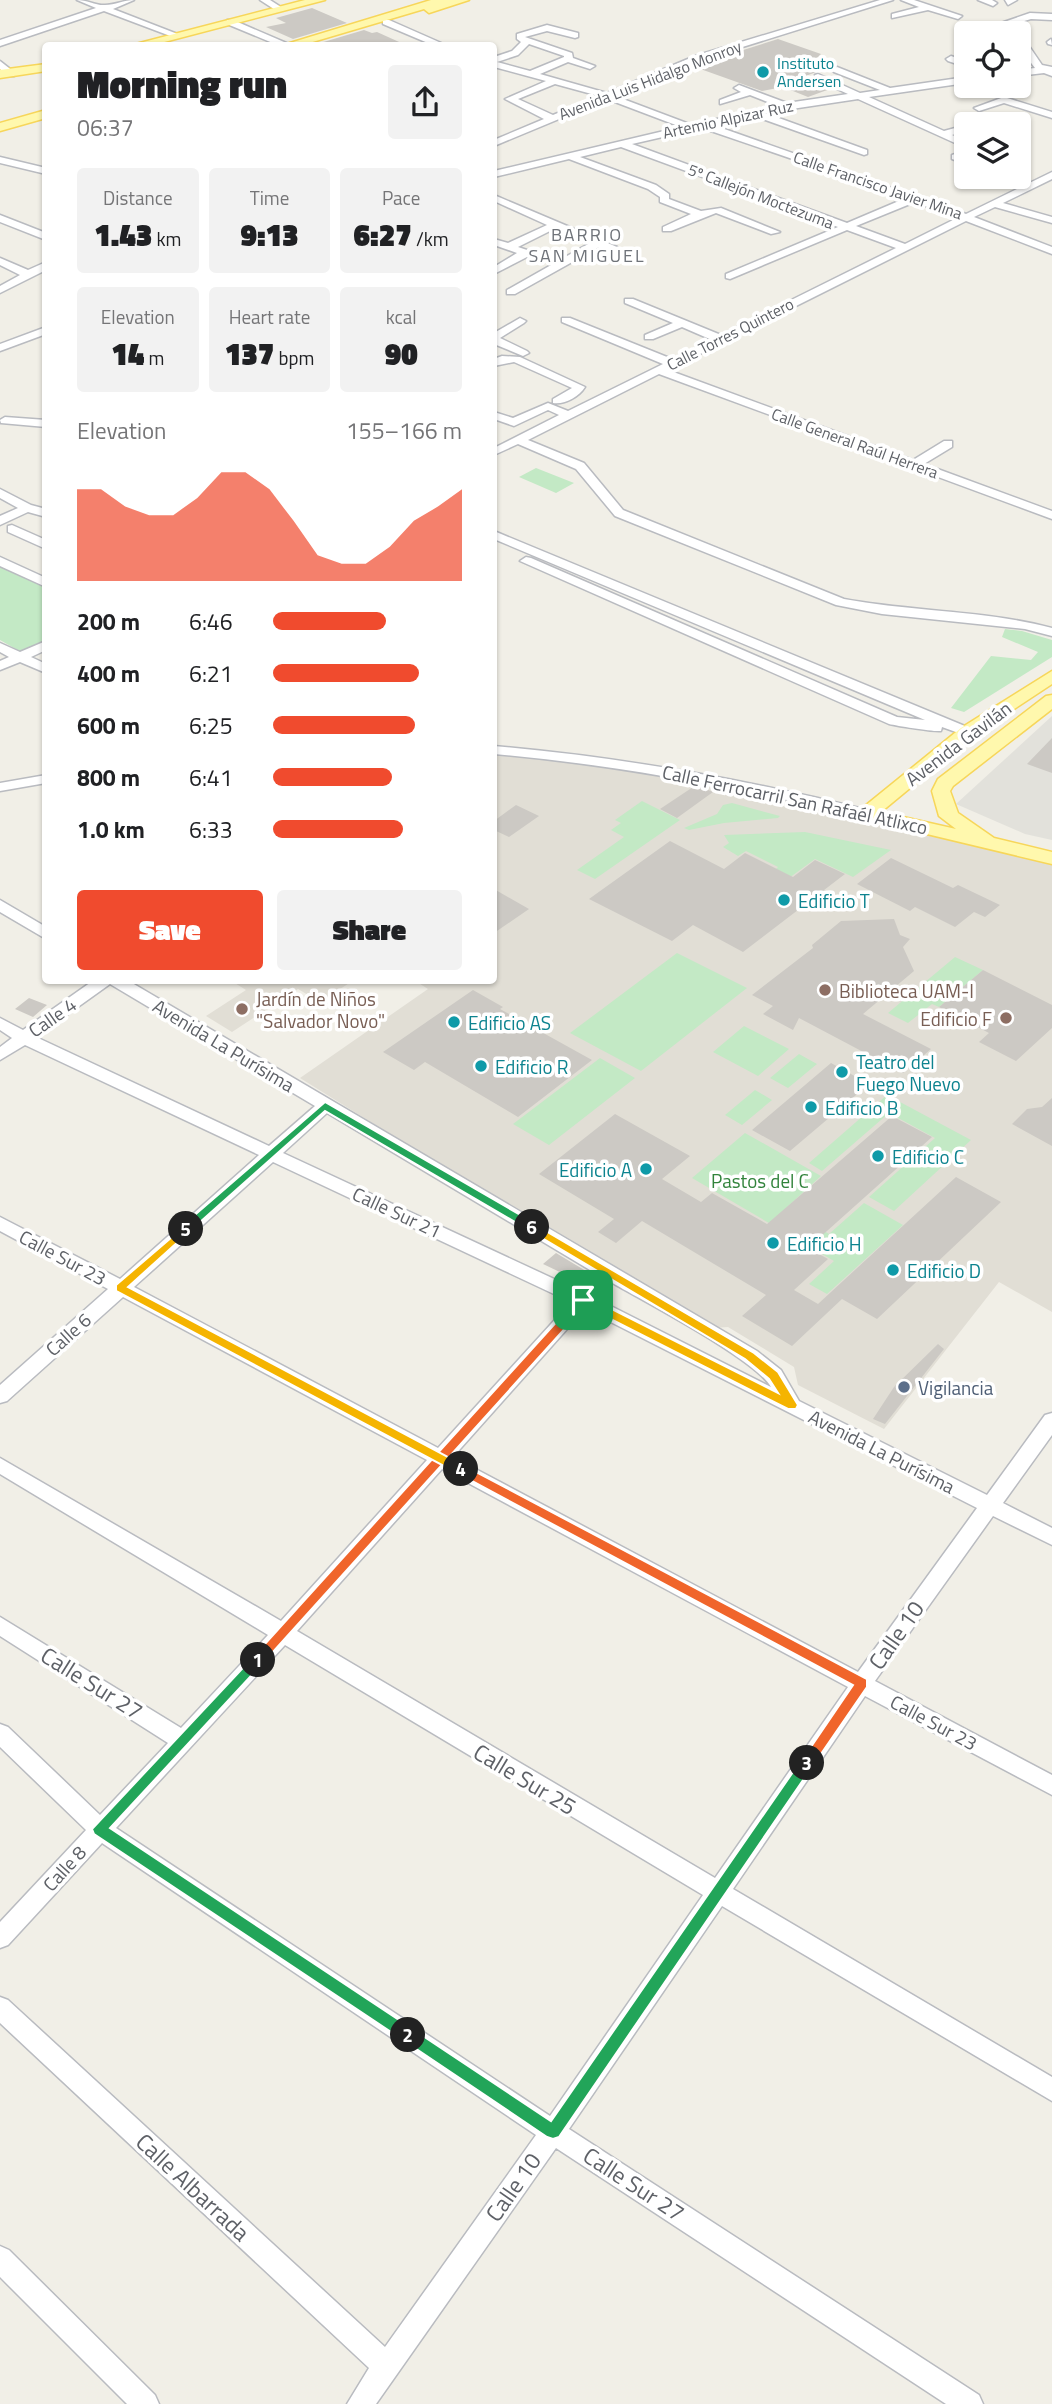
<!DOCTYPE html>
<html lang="en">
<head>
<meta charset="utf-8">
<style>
  body { margin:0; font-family:"Titillium Web",sans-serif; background:#f2f2f2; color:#202124; height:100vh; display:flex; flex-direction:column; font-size:26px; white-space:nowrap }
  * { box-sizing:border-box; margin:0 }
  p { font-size:23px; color:#757577 }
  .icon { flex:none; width:38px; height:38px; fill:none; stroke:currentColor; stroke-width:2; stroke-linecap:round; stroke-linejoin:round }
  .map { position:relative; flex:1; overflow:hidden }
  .panel { position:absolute; left:42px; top:42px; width:455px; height:942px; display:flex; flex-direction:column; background:#fff; border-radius:7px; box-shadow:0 2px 5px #0004 }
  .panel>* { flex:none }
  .buttons { position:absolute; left:954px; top:21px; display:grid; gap:14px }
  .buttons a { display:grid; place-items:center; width:77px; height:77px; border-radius:7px; background:#fff; box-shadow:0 2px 5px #0004; font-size:35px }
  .pin { position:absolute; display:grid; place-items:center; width:60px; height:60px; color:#fff; margin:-30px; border-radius:14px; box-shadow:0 4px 10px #0006 }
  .km { position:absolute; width:35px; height:35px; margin:-18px; border-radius:50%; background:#222; color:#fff; font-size:19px; line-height:35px; text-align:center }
  .round { display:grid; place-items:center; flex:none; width:74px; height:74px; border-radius:7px; background:#f2f2f2 }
  .summary { display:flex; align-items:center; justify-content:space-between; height:119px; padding:0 35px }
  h1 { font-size:38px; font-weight:800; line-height:52px }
  .stats { display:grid; grid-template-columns:repeat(3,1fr); gap:10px; height:119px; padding:7px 35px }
  .stats div { display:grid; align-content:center; border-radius:7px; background:#f2f2f2; text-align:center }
  .stats b { font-size:30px; font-weight:800 }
  .stats small { font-size:19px; font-weight:400 }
  .stats p { font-size:19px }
  .chart { height:196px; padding:14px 35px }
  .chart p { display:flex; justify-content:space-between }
  .chart svg { width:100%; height:126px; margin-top:7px; fill:#f04b2e; opacity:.7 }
  .action { display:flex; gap:14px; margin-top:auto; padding:14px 35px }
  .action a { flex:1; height:80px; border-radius:7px; background:#f04b2e; color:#fff; font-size:28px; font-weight:800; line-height:80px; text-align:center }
  .action a+a { background:#f2f2f2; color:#202124 }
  ul { padding:0 35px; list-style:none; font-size:23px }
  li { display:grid; grid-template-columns:112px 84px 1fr; align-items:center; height:52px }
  li i { height:18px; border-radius:9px; background:#f04b2e }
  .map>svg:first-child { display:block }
  .industrial { fill:#e2e1db }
  .education { fill:#e1ded5 }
  .green { fill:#c3e9c5 }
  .building { fill:#ccc9c4 }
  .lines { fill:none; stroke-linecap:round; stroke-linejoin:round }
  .minor-casing { stroke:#b9bbc0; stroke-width:3 }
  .major-casing { stroke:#f7d65a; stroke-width:3 }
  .minor { fill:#fff; fill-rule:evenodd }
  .major { fill:#fff8ad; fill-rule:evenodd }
  .split-1 { fill:#f0652b; stroke:#fff; stroke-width:2 }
  .split-2 { fill:#22a559; stroke:#fff; stroke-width:2 }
  .split-3 { fill:#22a559; stroke:#fff; stroke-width:2 }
  .split-4 { fill:#f0652b; stroke:#fff; stroke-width:2 }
  .split-5 { fill:#f5b400; stroke:#fff; stroke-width:2 }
  .split-6 { fill:#22a559; stroke:#fff; stroke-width:2 }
  .split-7 { fill:#f5b400; stroke:#fff; stroke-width:2 }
  .culture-dot { fill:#0f9aa8; stroke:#fff; stroke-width:2.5 }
  .education-dot { fill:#8d6e63; stroke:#fff; stroke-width:2.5 }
  .service-dot { fill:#5c6f8a; stroke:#fff; stroke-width:2.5 }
  .labels { text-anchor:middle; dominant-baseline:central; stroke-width:7; stroke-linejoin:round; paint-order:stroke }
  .far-culture-label { font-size:16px; fill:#0d838f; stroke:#fff; text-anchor:start }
  .far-street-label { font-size:16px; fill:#5e6167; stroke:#fff }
  .far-neighbourhood-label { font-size:18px; letter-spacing:2px; fill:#6f7379; stroke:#fff }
  .street-label { font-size:19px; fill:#5e6167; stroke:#fff }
  .culture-label { font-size:19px; fill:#0d838f; stroke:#fff; text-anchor:start }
  .education-label { font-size:19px; fill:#785e54; stroke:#fff; text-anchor:start }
  .park-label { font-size:19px; fill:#31833b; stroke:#fff }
  .service-label { font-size:19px; fill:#4e5e75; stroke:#fff; text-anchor:start }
  .near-street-label { font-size:23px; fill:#5e6167; stroke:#fff }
</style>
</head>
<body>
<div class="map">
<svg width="1052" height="2404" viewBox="0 0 1052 2404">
  <rect width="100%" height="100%" fill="#f1efe7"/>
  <!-- industrial -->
  <path class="industrial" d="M1052,716V840L1025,834L956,804Z"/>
  <!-- education -->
  <path class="education" d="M494,754L584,762L662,775L816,807L1052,864V1312L999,1282L884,1429L798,1385L794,1367L728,1327L713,1328L614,1266L483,1192L300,1078L428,989L414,980H494Z
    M230,980H354L320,1002L298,989L232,1032L206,1016L246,990Z"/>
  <!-- green -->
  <path class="green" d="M536,468L574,483L556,493L519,477Z
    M0,561L45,586V641L21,652L0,640Z
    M1005,629L1022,631L1052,640V657L964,712L951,708L991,656L1031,660L1038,652L1002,637Z
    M642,801L680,820L595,879L577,870L624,837L611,830L621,823L615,820Z
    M732,803L780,816L778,818L724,823L689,830L684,828L717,814L723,805Z
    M805,832L891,850L853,877L815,859L789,878L774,871L778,867L746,851L738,856L723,847L729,843L724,835Z
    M677,953L747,988L641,1071L570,1033Z
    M955,957L983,970L939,1007L932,1004L908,1023L888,1013Z
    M744,1026L789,1049L758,1076L713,1052Z
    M799,1054L817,1064L788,1088L770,1078Z
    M600,1058L635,1078L549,1145L513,1124Z
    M755,1090L772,1100L742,1125L725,1115Z
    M887,1095L971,1140L894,1211L869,1197L935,1138L889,1113L822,1171L809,1163Z
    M745,1133L821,1176L786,1208L829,1234L864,1203L903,1225L827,1294L809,1284L834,1261L692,1178Z"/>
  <!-- building -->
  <path class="building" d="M312,8L347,23L293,39L266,27L286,23L276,18Z
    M364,30L372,33L377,32L408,46H310Z
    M778,39L821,54L817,58L835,65L803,77L830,89L808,97L783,87L762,91L692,66Z
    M1052,738V773L1027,764Z
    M696,785L713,792L677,818L660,809Z
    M516,805L539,816L509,837L494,830V821Z
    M670,841L724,869L745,853L793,877L815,860L845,874L743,952L693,925L672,941L589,899Z
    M891,858L953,888L958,885L1000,905L985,917L974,912L955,927L915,907L910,911L857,884Z
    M494,889L529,909L494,933Z
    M894,919L900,935L910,939L903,947L914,971L863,1014L931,1049L903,1073L799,1018L793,1030L763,1014L773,1006L752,995L813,948L812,945L841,921Z
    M983,970L1052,1005V1028L1016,1061L979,1042L989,1033L939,1007Z
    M473,990L503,1007L500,1009L592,1060L518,1117L425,1062L414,1070L383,1052Z
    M29,998L47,1005L33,1017L15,1009Z
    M831,1063L869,1084L790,1151L752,1130Z
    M1052,1098V1146L1012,1124L1027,1109L1042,1107Z
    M615,1114L690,1156L662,1179L701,1202L712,1193L767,1224L892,1116L932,1137L808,1248L828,1259L794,1290L818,1304L956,1177L1001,1202L877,1319L842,1299L792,1346L742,1316L766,1295L642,1221L616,1243L598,1232L614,1219L539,1174Z
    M556,1253L591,1274L583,1283L543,1264Z
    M938,1344L944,1349L885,1424L873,1419L894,1387Z"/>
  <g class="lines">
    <!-- minor casing -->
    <g class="minor-casing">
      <path id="minor" d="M77,0C87,0 97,6 105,5C115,5 124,0 134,0L113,9L180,35L173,37L104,11L0,46V40L96,8Z
        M260,0H270L284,9L277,11Z
        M880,0H893L701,60L615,96L692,125L775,105L750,95L720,104V100L741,92L734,88L739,85L787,103L848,94L815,79V75L818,74L860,93L880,90L834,72L832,70L837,67L890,88L966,77V83L869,97L944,131L966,125V131L952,135L966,141V148L858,99L765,113L867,150V154L864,155L754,116L713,125L966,214L1052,172V179L1003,203L1052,217V223L995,207L974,217L1052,247V254L966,221L668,370L913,460L944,441H952V447L924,464L1052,511V519L659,374L528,440L584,463L623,510L844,599C913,612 985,610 1052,628V636L1025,629L882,614L836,605L615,516L576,469L518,444L494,455V448L559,415L548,410L514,426L494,419V412L513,418L548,403L568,411L663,364L562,322V318H570L672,359L712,340L682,327L653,339H645V335L673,323L625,303V299H633L721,335L896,248L847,230L730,279L726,278V274L838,227L621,147L580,157L656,185L669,194V199L701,211L721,208L780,232L771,234L716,213L671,231H663V227L691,214L660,202V197L648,189L569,159L494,177V171L681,127L607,99L494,146V140L544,119L505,99L546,81L494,67V57L512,51L521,42L517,39V34L547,25L578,33V37L575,38L547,31L525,37L572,53L573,58L595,66L590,69L568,62L540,74L607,93L695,56ZM529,44L564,56V57L530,71L497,62L518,55ZM555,84L599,96L553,115L518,99ZM702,128L906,198L847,223L632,144ZM915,202L957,218L905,244L856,226Z
        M901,0H914L962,16L958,19L928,10L892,18V14L919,7Z
        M978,0H992L997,3L993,6Z
        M1005,0H1017L1008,5Z
        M1030,13L1052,14V20L1031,19L984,33H972Z
        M227,20H233L291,45L280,46L227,24Z
        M383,20H389L448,46H435L383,24Z
        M1051,39L1052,45L1048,44L1047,42Z
        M1018,40L1027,43L1042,65L1052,67V76L1044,73L1018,76V70L1035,68L1018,46Z
        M951,56L966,61V67L948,61L946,59Z
        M0,61L14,72V76H8L0,69Z
        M1004,97L1052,112V118L1004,103L979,111L974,108Z
        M955,154L966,158V164L952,159V155Z
        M0,157L46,168V174L0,163Z
        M494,195L617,247L618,249L613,252L599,247L515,294H507V290L590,243L556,228L518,247L548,257V261L527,257L494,274V267L517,253L494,245V239L508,243L547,225L494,201Z
        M0,215L46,233V240L0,222Z
        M0,258L28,270L46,262V270L0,293V286L20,275L0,265Z
        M520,318L526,321L524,323L500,338L527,351L529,353L523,356L494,344V333Z
        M46,327V334L0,351V344Z
        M502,356L520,357L585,387C579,397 564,405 553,403V399L572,388L514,362L494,366V359Z
        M5,417L46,420V427L1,423L0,420Z
        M0,489L31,505L46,509V517L28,512L0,525V516L18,508L0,498Z
        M12,525L46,540V549L8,532V526Z
        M494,531L972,729L974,732L967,736L942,727L941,731C934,732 898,726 889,724L520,561L526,557L531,558L897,717L925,720L494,539Z
        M0,557L46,578V587L0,566Z
        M46,641V650L31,657L46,664V673L20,662L0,670V661L9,657L0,652V643L20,652Z
        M494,746C622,757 748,780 872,811L874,814L867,818C744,789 620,765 494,754Z
        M46,775V783L0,791V783Z
        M0,900L46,927V939L0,912Z
        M94,980H127L757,1351L781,1370L799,1401L987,1495L1045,1415L1052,1413V1435L1003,1503L1052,1528V1545L993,1516L875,1681L1052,1775V1795L865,1696L733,1889L1052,2077V2101L722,1906L569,2129L979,2395L983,2404H946L556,2148L376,2404H347L369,2368L0,2023V1997L8,2000L385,2347L536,2135L102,1843L8,1945L0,1948V1922L86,1830L0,1747V1724L8,1727L100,1815L168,1743L0,1636V1617L181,1728L268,1635L0,1474V1458L281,1621L427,1460L123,1297L7,1401L0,1403V1385L108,1289L0,1231V1217L120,1279L259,1155L25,1045L0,1060V1047L12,1038L0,1030V1018L23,1030ZM110,984L315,1106L269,1146L36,1037ZM327,1113L595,1273L580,1291L283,1153ZM273,1162L571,1302L438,1448L134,1287ZM609,1281C643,1301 755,1359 771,1387L595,1298ZM585,1309L977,1508L858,1672L453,1457ZM442,1469L848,1687L715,1878L297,1631ZM285,1645L703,1895L550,2116L116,1828Z
        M0,2246L9,2250L155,2395L159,2404H127L0,2277Z"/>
    </g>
    <!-- major casing -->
    <g class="major-casing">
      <path id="major" d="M305,0H325L149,46H128Z
        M431,0H469L429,13L424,9L299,46H280Z
        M46,64V71L0,78V70Z
        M46,110V118L0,131V123Z
        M1052,671V684L973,736L881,812L956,829L939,816L932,791L938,779L1046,696L1052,695V709L953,786L950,791L958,813L994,838L1052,852V864L860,818L857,814L860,810L961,728Z"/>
    </g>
    <!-- minor -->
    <use href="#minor" class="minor"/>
    <!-- major -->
    <use href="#major" class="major"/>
  </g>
  <!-- split-1 -->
  <path class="split-1" d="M583,1296L588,1297V1303L263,1663H254V1656L579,1297Z"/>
  <!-- split-2 -->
  <path class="split-2" d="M258,1654L263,1656V1663L110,1828L414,2030L416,2035L414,2040L408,2042L403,2040L94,1834L92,1829L254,1656Z"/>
  <!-- split-3 -->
  <path class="split-3" d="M807,1757L812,1759V1767L559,2137L553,2139L547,2137L403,2040L400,2035L403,2030L408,2028L414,2030L551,2121L802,1759Z"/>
  <!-- split-4 -->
  <path class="split-4" d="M461,1464L867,1679V1687L812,1767H802L800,1763L853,1685L457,1473L455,1469Z"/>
  <!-- split-5 -->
  <path class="split-5" d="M186,1225L192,1229L190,1231L128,1287L465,1466V1473H457L116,1291V1285Z"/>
  <!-- split-6 -->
  <path class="split-6" d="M325,1102L536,1224V1229H527L325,1111L190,1231H182V1226Z"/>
  <!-- split-7 -->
  <path class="split-7" d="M532,1223L754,1353L778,1372L798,1405L796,1409H788L579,1303V1297H588L778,1393L769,1379L745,1359L527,1229L526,1227Z"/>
  <!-- markers -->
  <g class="culture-dot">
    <circle cx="763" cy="72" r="7"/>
    <circle cx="784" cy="900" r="7"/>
    <circle cx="454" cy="1022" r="7"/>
    <circle cx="481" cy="1066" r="7"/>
    <circle cx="842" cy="1072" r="7"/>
    <circle cx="811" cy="1107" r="7"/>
    <circle cx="878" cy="1156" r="7"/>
    <circle cx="646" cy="1169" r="7"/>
    <circle cx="773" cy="1243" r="7"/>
    <circle cx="893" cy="1270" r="7"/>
  </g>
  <g class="education-dot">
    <circle cx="825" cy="990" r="7"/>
    <circle cx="242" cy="1009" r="7"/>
    <circle cx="1006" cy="1018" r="7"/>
  </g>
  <circle class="service-dot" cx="904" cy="1387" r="7"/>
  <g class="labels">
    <!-- far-culture labels -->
    <g class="far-culture-label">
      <text x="777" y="63">Instituto<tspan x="777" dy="18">Andersen</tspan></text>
    </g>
    <!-- far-street labels -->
    <g class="far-street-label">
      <text transform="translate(650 80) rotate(-21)">Avenida Luis Hidalgo Monroy</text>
      <text transform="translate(728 119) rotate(-12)">Artemio Alpizar Ruz</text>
      <text transform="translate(878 185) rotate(19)">Calle Francisco Javier Mina</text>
      <text transform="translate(761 196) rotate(21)">5º Callejón Moctezuma</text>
      <text transform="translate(730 334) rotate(-27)">Calle Torres Quintero</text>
      <text transform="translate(855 443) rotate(20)">Calle General Raúl Herrera</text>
    </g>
    <!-- far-neighbourhood labels -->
    <g class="far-neighbourhood-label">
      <text x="587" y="234">BARRIO<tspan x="587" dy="21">SAN MIGUEL</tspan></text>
    </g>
    <!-- street labels -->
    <g class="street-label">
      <text transform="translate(958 743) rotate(-37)">Avenida Gavilán</text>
      <text transform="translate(795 799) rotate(12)">Calle Ferrocarril San Rafaél Atlixco</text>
      <text transform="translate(52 1017) rotate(-35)">Calle 4</text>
      <text transform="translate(224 1045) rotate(31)">Avenida La Purísima</text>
      <text transform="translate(397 1212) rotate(25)">Calle Sur 21</text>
      <text transform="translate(63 1257) rotate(28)">Calle Sur 23</text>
      <text transform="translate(68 1334) rotate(-42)">Calle 6</text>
      <text transform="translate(882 1451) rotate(27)">Avenida La Purísima</text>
      <text transform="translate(934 1722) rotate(28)">Calle Sur 23</text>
      <text transform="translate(64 1868) rotate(-48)">Calle 8</text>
    </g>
    <!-- culture labels -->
    <g class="culture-label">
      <text x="798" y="900">Edificio T</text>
      <text x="468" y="1022">Edificio AS</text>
      <text x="856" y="1061">Teatro del<tspan x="856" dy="22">Fuego Nuevo</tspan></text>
      <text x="495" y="1066">Edificio R</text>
      <text x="825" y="1107">Edificio B</text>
      <text x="892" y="1156">Edificio C</text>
      <text x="632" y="1169" text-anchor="end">Edificio A</text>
      <text x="787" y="1243">Edificio H</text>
      <text x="907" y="1270">Edificio D</text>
    </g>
    <!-- education labels -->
    <g class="education-label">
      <text x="839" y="990">Biblioteca UAM-I</text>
      <text x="256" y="998">Jardín de Niños<tspan x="256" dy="22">"Salvador Novo"</tspan></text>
      <text x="992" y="1018" text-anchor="end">Edificio F</text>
    </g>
    <!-- park labels -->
    <g class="park-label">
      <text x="760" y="1180">Pastos del C</text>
    </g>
    <!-- service labels -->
    <g class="service-label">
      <text x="918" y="1387">Vigilancia</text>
    </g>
    <!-- near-street labels -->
    <g class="near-street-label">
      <text transform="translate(896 1635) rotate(-55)">Calle 10</text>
      <text transform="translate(92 1683) rotate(32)">Calle Sur 27</text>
      <text transform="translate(525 1779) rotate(31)">Calle Sur 25</text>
      <text transform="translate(634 2184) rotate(33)">Calle Sur 27</text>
      <text transform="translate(193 2187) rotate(43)">Calle Albarrada</text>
      <text transform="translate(513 2187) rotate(-55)">Calle 10</text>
    </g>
  </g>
</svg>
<div class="buttons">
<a><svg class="icon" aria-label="locate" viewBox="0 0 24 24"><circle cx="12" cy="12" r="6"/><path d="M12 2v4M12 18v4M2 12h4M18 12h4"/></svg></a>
<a><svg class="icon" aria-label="layers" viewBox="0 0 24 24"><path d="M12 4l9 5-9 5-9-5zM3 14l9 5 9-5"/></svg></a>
</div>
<div class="pin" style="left:583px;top:1300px;background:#1e9e55"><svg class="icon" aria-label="arrive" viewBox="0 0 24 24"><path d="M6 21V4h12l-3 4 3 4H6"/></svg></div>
<b class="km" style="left:258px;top:1660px">1</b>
<b class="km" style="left:408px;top:2035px">2</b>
<b class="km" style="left:807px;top:1763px">3</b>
<b class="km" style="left:461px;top:1469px">4</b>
<b class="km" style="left:186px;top:1229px">5</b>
<b class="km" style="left:532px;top:1227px">6</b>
<section class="panel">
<div class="summary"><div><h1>Morning run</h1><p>06:37</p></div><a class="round"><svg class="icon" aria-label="share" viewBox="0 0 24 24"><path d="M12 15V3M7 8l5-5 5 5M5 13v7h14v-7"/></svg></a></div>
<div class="stats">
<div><p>Distance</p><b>1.43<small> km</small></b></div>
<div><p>Time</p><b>9:13</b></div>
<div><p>Pace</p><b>6:27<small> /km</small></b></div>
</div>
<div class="stats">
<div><p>Elevation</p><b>14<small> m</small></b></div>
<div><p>Heart rate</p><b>137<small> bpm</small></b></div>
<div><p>kcal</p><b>90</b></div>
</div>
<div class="chart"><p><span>Elevation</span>155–166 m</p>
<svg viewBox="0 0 160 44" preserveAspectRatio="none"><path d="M0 44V12L10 12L20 18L30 21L40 21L50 15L60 6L70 6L80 12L90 23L100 35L110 38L120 38L130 32L140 23L150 18L160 12V44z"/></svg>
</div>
<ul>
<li><b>200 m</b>6:46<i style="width:60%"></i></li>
<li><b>400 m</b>6:21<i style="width:77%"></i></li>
<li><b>600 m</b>6:25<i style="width:75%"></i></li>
<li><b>800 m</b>6:41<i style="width:63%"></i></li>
<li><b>1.0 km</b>6:33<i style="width:69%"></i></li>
</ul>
<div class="action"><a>Save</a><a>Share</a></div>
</section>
</div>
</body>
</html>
